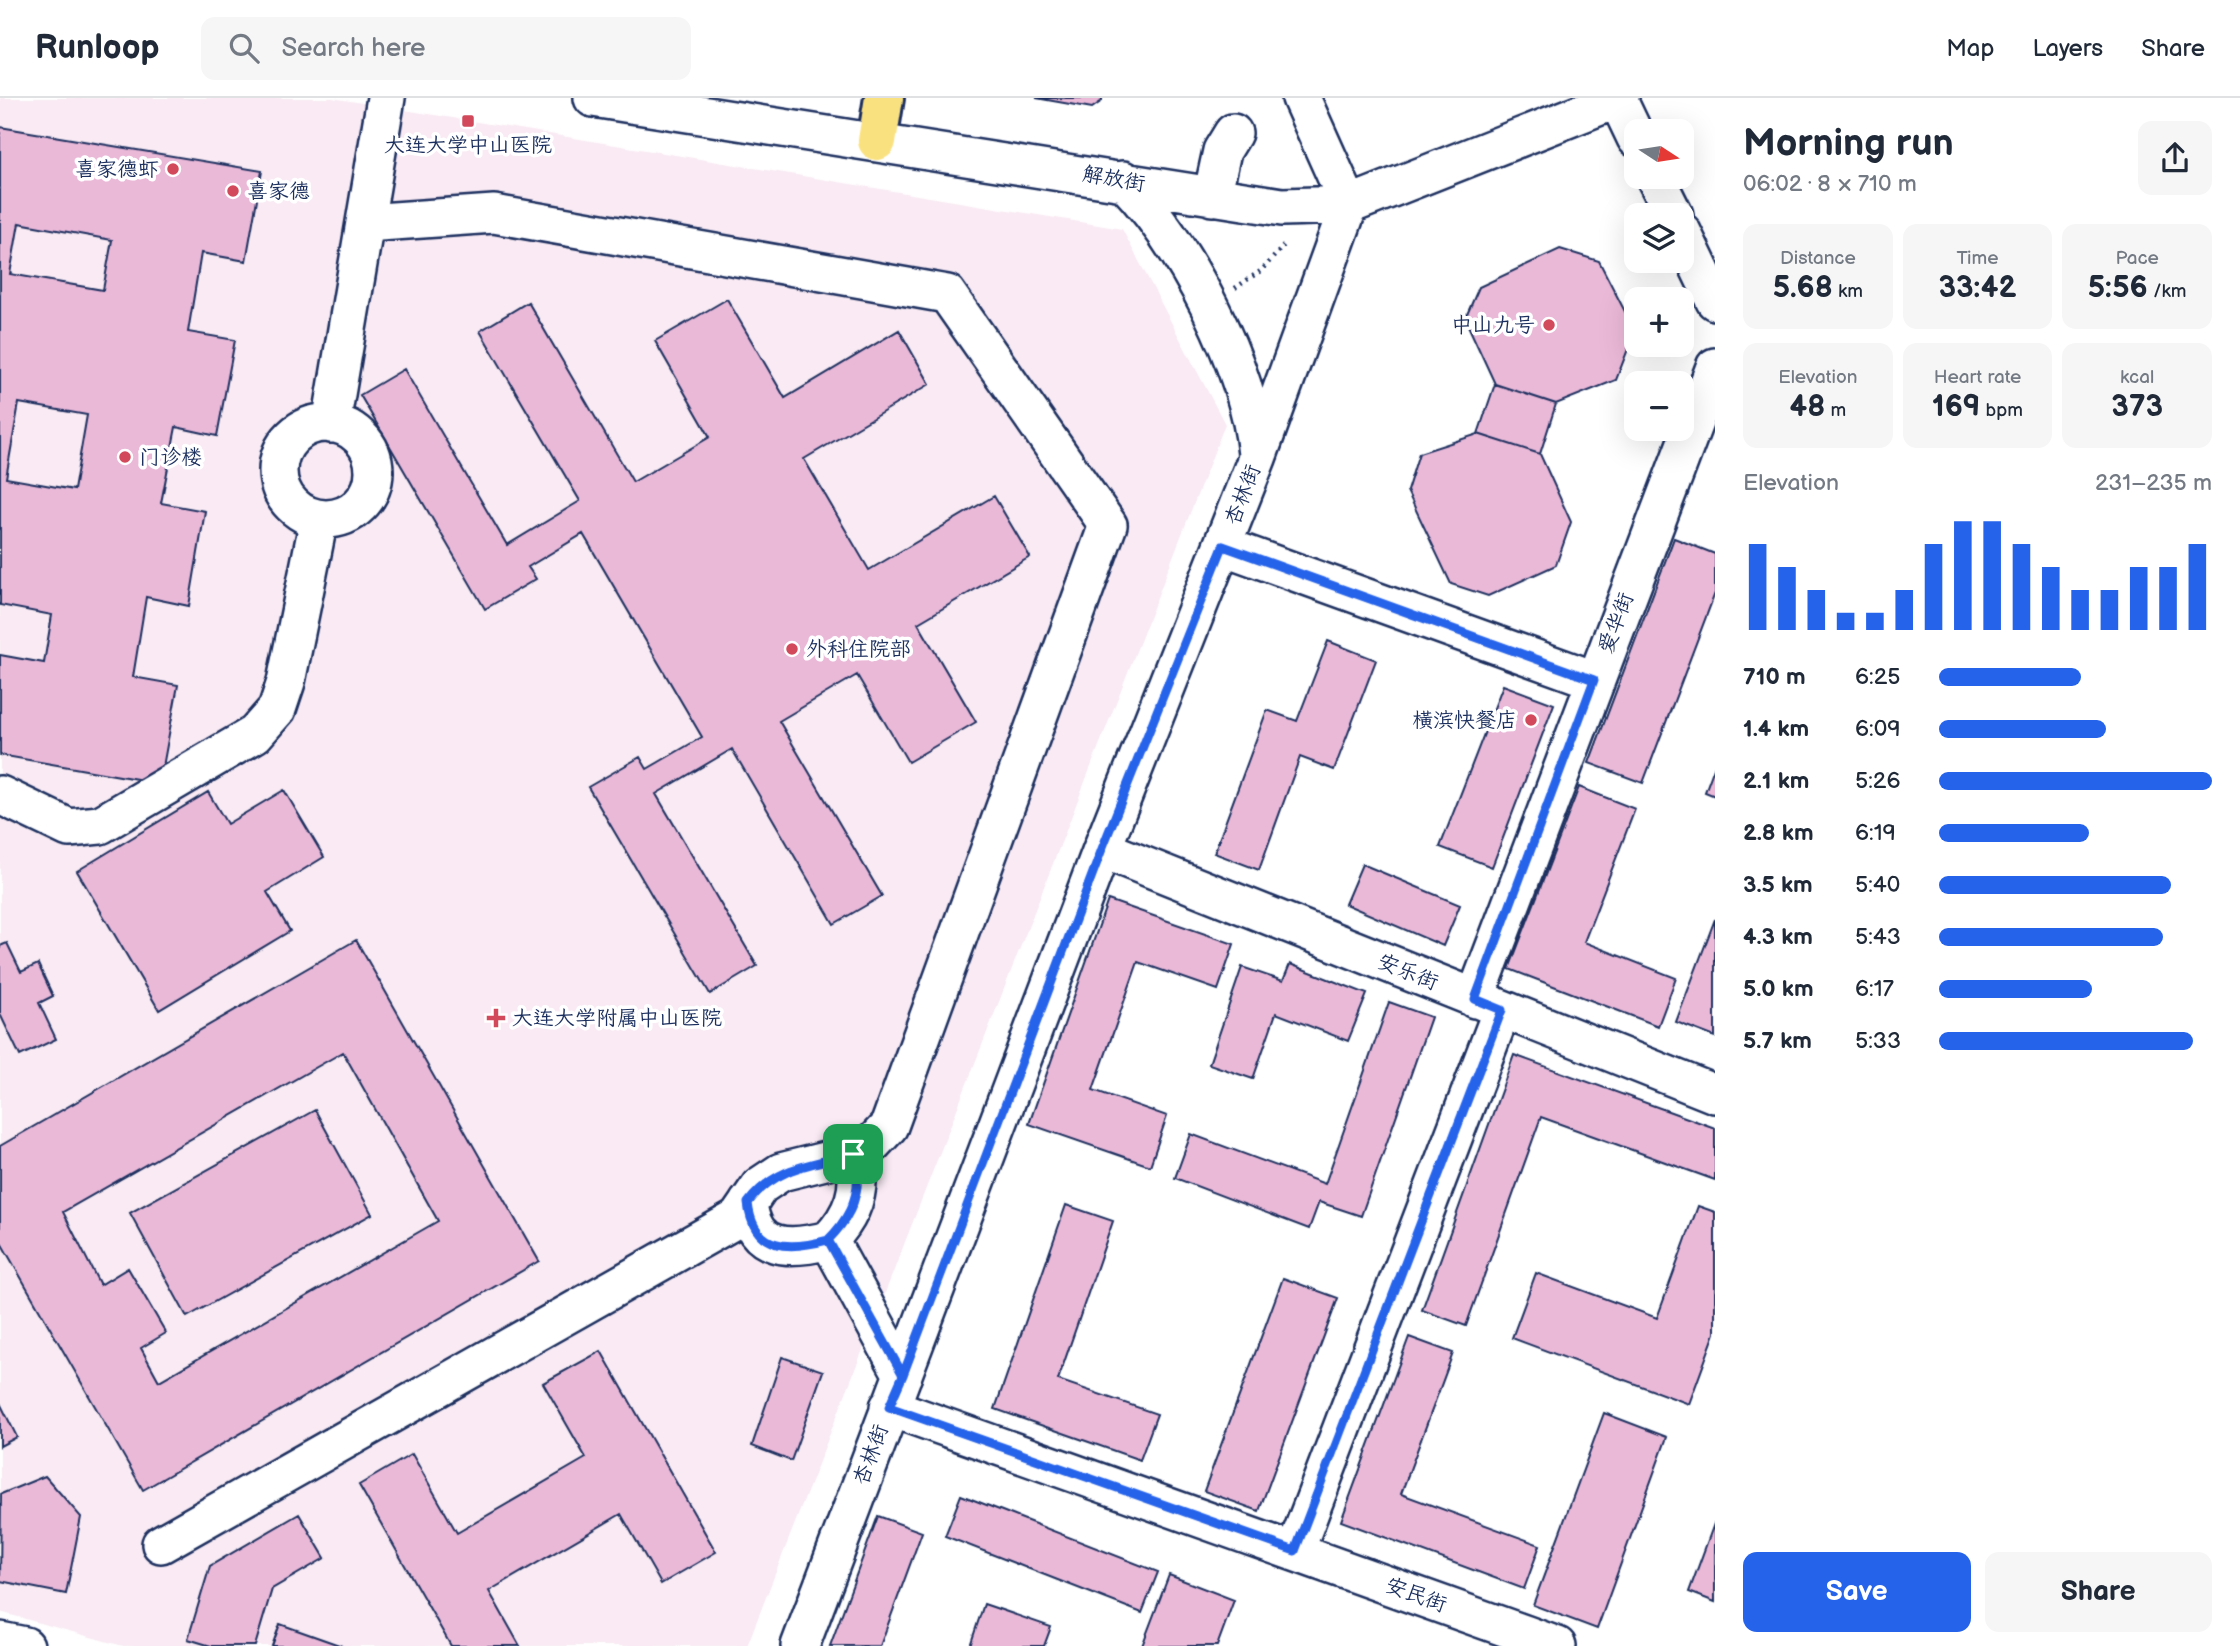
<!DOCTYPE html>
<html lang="en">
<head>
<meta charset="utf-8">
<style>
  body { margin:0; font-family:"Balsamiq Sans","LXGW WenKai TC",sans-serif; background:#f6f6f7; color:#1f2937; height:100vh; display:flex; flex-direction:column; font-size:26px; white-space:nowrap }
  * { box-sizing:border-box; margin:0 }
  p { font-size:23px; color:#747a83 }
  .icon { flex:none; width:38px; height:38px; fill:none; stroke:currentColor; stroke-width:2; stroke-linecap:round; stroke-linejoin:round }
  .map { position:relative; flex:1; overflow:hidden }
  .panel { display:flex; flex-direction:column; background:#fff; width:525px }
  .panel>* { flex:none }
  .needle { width:46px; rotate:102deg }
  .tools { position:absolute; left:1624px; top:21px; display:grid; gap:14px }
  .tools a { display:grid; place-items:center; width:70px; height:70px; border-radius:14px; background:#fff; box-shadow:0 7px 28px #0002; font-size:35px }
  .pin { position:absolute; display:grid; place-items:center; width:60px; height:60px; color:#fff; margin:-30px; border-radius:14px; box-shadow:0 4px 10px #0006 }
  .round { display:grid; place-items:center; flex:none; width:74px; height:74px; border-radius:14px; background:#f6f6f7 }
  .head { display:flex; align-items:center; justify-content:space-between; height:119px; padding:0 28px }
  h1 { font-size:38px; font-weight:800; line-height:52px }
  .metrics { display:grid; grid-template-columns:repeat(3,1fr); gap:10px; height:119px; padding:7px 28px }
  .metrics div { display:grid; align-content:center; border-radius:14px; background:#f6f6f7; text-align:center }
  .metrics b { font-size:30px; font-weight:800 }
  .metrics small { font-size:19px; font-weight:400 }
  .metrics p { font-size:19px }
  .chart { height:196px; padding:14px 28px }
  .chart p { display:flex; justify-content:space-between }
  .chart svg { width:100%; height:126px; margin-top:7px; stroke:#2563eb; stroke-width:6 }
  .action { display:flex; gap:14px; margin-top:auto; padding:14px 28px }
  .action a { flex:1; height:80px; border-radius:14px; background:#2563eb; color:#fff; font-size:28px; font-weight:800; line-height:80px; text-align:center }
  .action a+a { background:#f6f6f7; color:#1f2937 }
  ul { padding:0 28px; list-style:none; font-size:23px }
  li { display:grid; grid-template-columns:112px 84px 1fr; align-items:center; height:52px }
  li i { height:18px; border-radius:9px; background:#2563eb }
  header { display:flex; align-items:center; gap:42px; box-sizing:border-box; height:98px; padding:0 35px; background:#fff; border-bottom:2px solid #e0e1e3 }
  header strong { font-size:33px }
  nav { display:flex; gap:38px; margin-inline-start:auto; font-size:24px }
  .search { width:490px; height:63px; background:#f6f6f7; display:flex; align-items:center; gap:18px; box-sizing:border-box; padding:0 24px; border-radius:14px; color:#747a83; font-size:26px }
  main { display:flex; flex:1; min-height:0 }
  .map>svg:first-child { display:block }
  .built { fill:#f9eaf3 }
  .building { fill:#ebb9d8; stroke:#1b2f5e; stroke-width:2; fill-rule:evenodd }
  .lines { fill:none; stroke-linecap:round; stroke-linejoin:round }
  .minor-casing { stroke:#1b2f5e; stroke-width:42 }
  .major-casing { stroke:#1b2f5e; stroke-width:44 }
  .path { stroke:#1b2f5e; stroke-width:4.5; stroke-dasharray:2 5; stroke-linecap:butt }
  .minor { stroke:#fff; stroke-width:37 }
  .major { stroke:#fae180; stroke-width:38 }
  .route-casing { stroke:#fff; stroke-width:14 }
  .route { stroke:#2563eb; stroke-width:9 }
  .poi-dot { fill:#d1495b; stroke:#fff; stroke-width:2.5 }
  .labels { text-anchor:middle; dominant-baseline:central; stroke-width:7; stroke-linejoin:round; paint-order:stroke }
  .poi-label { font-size:21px; fill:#1b2f5e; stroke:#fff; text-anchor:start }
  .street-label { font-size:21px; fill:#1b2f5e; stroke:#fff }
</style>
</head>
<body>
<header>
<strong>Runloop</strong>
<div class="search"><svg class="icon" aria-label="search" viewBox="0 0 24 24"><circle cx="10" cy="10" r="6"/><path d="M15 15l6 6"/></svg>Search here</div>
<nav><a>Map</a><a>Layers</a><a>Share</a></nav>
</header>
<main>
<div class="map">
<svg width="1715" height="1548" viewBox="0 0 1715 1548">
  <rect width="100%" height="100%" fill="#fff"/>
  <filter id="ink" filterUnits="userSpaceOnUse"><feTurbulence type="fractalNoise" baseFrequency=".0143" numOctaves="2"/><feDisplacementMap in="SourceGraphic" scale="14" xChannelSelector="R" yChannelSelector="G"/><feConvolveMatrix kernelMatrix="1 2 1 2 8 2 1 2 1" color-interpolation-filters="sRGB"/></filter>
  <g filter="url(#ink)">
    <!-- built -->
    <path class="built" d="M0,0H332L1122,131L1225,326L747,1548H123L0,1514Z"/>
    <!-- building -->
    <path class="building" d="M1036,0H1102V3L1092,10Z
      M0,29L262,73L246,163L201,155L188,234L235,242L217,338L176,329L161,405L205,413L189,508L146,499L133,579L178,587L160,685L0,657V557L44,565L52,517L0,507ZM19,125L112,142L103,192L10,176ZM19,305L87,317L74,392L6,380Z
      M1560,151L1599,163L1635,233L1616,282L1556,306L1495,286L1465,221L1479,189Z
      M727,201L785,300L899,232L930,286L804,361L869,472L994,398L1030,459L918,525L976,624L908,664L857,577L779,623L882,798L834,826L732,651L656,696L757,868L710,896L588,689L640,659L647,671L702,639L583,436L528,469L536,481L485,511L360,297L404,271L507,447L580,403L480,233L528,204L633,384L710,339L655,243Z
      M1495,286L1556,306L1540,356L1478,336Z
      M1478,336L1540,356L1571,424L1556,467L1488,498L1451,486L1407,393L1419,355Z
      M1674,440L1715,456V495L1643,685L1589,665Z
      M1328,543L1376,562L1334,672L1300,659L1259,772L1214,755L1267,612L1297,623Z
      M1503,587L1554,606L1492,769L1440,749Z
      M1715,667V698L1705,694Z
      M1579,689L1635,711L1584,844L1676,880L1658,928L1509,871Z
      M284,692L324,759L267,794L290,833L159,912L77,773L208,694L227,726Z
      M1362,766L1460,807L1443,848L1345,806Z
      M1108,802L1234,846L1218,892L1138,864L1093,992L1167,1018L1150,1068L1029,1026Z
      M1715,821V939L1676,924Z
      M356,842L539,1163L143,1392L0,1143V1048ZM343,954L438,1123L159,1283L141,1250L166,1235L128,1170L100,1187L63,1114Z
      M7,845L21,874L38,866L53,898L39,905L56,941L20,958L0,916V848Z
      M1290,866L1367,896L1348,943L1276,915L1253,981L1209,966L1242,869L1283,883Z
      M1389,904L1431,919L1361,1118L1319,1104L1309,1131L1175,1080L1191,1036L1325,1086Z
      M1514,957L1715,1030V1082L1541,1019L1466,1228L1422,1212Z
      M315,1012L372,1116L187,1219L130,1115Z
      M1066,1107L1113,1123L1058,1282L1157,1316L1140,1362L995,1311Z
      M1698,1108L1715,1114V1235L1689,1306L1512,1240L1536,1175L1657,1220Z
      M1283,1180L1338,1200L1259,1413L1204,1393Z
      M1409,1239L1453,1255L1401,1396L1540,1447L1524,1491L1341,1423Z
      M601,1253L716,1454L661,1486L621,1416L489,1493L520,1548H451L359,1387L412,1356L457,1435L586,1360L543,1285Z
      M782,1259L823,1273L791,1363L752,1348Z
      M0,1305L17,1339L0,1348Z
      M1604,1315L1667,1339L1597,1531L1533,1507Z
      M45,1378L81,1419L66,1496L0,1483L1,1396Z
      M961,1397L1158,1474L1142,1515L945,1438Z
      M299,1416L325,1460L272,1491L255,1548H211L188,1541L210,1468Z
      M878,1418L922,1434L880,1548H830Z
      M1715,1423V1504L1689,1494Z
      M1169,1477L1234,1502L1217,1548H1142Z
      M984,1506L1051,1529L1044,1548H970Z
      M280,1526L342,1548H272Z"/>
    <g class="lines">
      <!-- minor casing -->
      <g class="minor-casing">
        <path id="minor" d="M593,0L1282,109L1349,107L1620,0
          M1301,0L1349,107
          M1617,0L1636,40
          M1655,79L1674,117
          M1123,82C1185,147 1248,266 1257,356
          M1212,99L1222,53L1233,35
          M1682,134L1715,203
          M278 373a48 48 0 1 1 96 0a48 48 0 1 1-96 0Z
          M331,326L386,0
          M1223,448L1594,582
          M0,697L69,730L100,727L255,636L277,611L286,584L319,421
          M1102,751L1715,996
          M1475,901L1715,269
          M748,1105C753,1154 790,1152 829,1142C852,1118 864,1090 853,1056
          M829,1142L903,1277
          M889,1309L1524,1536L1519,1548
          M161,1446L738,1120L760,1088L781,1074L853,1056L873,1045L889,1028L1108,427L947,196L494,116L365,125
          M1295,1453L1502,912
          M1524,1536L1557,1548
          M0,1543L25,1548
          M800,1548L1102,751L1257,360L1349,107"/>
      </g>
      <!-- major casing -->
      <g class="major-casing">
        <path id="major" d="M877,43L884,0"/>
      </g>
      <!-- path -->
      <path class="path" d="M1235,190L1262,172L1286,145"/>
      <!-- minor -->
      <use href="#minor" class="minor"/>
      <!-- major -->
      <use href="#major" class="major"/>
    </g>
  </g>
  <g class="lines" filter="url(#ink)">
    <!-- route casing -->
    <g class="route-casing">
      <path id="route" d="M853,1056C813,1066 774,1069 748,1105C753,1154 790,1152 828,1142L903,1277L889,1309L1295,1453L1502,912L1475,901L1594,582L1223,448L1102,751L903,1277L828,1142C852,1118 865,1090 853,1056"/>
    </g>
    <!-- route -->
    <use href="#route" class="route"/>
  </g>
  <!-- markers -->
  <g class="poi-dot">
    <rect x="461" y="16" width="14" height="14" rx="3.5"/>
    <circle cx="173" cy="71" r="7"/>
    <circle cx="233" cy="93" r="7"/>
    <circle cx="1549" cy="227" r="7"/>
    <circle cx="125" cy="359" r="7"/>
    <circle cx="792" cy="551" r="7"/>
    <circle cx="1531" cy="622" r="7"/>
    <path d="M492.5 909.5h7v7h7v7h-7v7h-7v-7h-7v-7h7z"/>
  </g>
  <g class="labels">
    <!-- poi labels -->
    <g class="poi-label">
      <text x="468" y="47" text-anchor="middle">大连大学中山医院</text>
      <text x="159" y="71" text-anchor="end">喜家德虾</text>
      <text x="247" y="93">喜家德</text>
      <text x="1535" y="227" text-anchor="end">中山九号</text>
      <text x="139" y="359">门诊楼</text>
      <text x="806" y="551">外科住院部</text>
      <text x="1517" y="622" text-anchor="end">横滨快餐店</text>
      <text x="512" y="920">大连大学附属中山医院</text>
    </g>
    <!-- street labels -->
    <g class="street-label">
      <text transform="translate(1114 81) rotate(10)">解放街</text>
      <text transform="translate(1243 397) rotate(-69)">杏林街</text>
      <text transform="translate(1616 525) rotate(-69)">爱华街</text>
      <text transform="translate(1408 874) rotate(22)">安乐街</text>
      <text transform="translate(871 1357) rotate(-70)">杏林街</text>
      <text transform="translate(1416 1497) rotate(20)">安民街</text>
    </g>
  </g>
</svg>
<div class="tools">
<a><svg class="needle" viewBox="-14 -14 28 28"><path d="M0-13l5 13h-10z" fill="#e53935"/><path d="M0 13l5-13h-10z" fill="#747a83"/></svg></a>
<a><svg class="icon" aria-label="layers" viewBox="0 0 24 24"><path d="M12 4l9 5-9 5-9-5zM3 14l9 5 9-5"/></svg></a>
<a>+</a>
<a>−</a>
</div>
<div class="pin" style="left:853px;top:1056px;background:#1e9e55"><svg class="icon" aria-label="arrive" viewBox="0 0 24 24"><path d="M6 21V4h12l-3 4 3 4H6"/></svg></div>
</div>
<section class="panel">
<div class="head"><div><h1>Morning run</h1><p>06:02 · 8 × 710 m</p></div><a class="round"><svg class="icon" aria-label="share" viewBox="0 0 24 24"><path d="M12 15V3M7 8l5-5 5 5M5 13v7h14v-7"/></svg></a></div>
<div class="metrics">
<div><p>Distance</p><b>5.68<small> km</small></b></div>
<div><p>Time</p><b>33:42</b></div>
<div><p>Pace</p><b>5:56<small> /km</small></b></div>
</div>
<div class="metrics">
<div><p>Elevation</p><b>48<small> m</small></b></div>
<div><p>Heart rate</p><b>169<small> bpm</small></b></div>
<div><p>kcal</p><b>373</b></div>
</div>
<div class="chart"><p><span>Elevation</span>231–235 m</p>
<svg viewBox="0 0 160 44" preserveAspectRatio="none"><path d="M5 44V14M15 44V22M25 44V30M35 44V38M45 44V38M55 44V30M65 44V14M75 44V6M85 44V6M95 44V14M105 44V22M115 44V30M125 44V30M135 44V22M145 44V22M155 44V14"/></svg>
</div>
<ul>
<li><b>710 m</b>6:25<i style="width:52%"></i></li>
<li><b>1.4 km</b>6:09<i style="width:61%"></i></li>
<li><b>2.1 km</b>5:26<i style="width:100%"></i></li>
<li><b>2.8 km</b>6:19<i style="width:55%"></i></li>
<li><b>3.5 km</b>5:40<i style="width:85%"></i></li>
<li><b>4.3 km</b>5:43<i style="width:82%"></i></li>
<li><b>5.0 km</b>6:17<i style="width:56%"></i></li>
<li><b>5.7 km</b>5:33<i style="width:93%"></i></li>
</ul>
<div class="action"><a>Save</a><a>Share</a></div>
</section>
</main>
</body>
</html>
